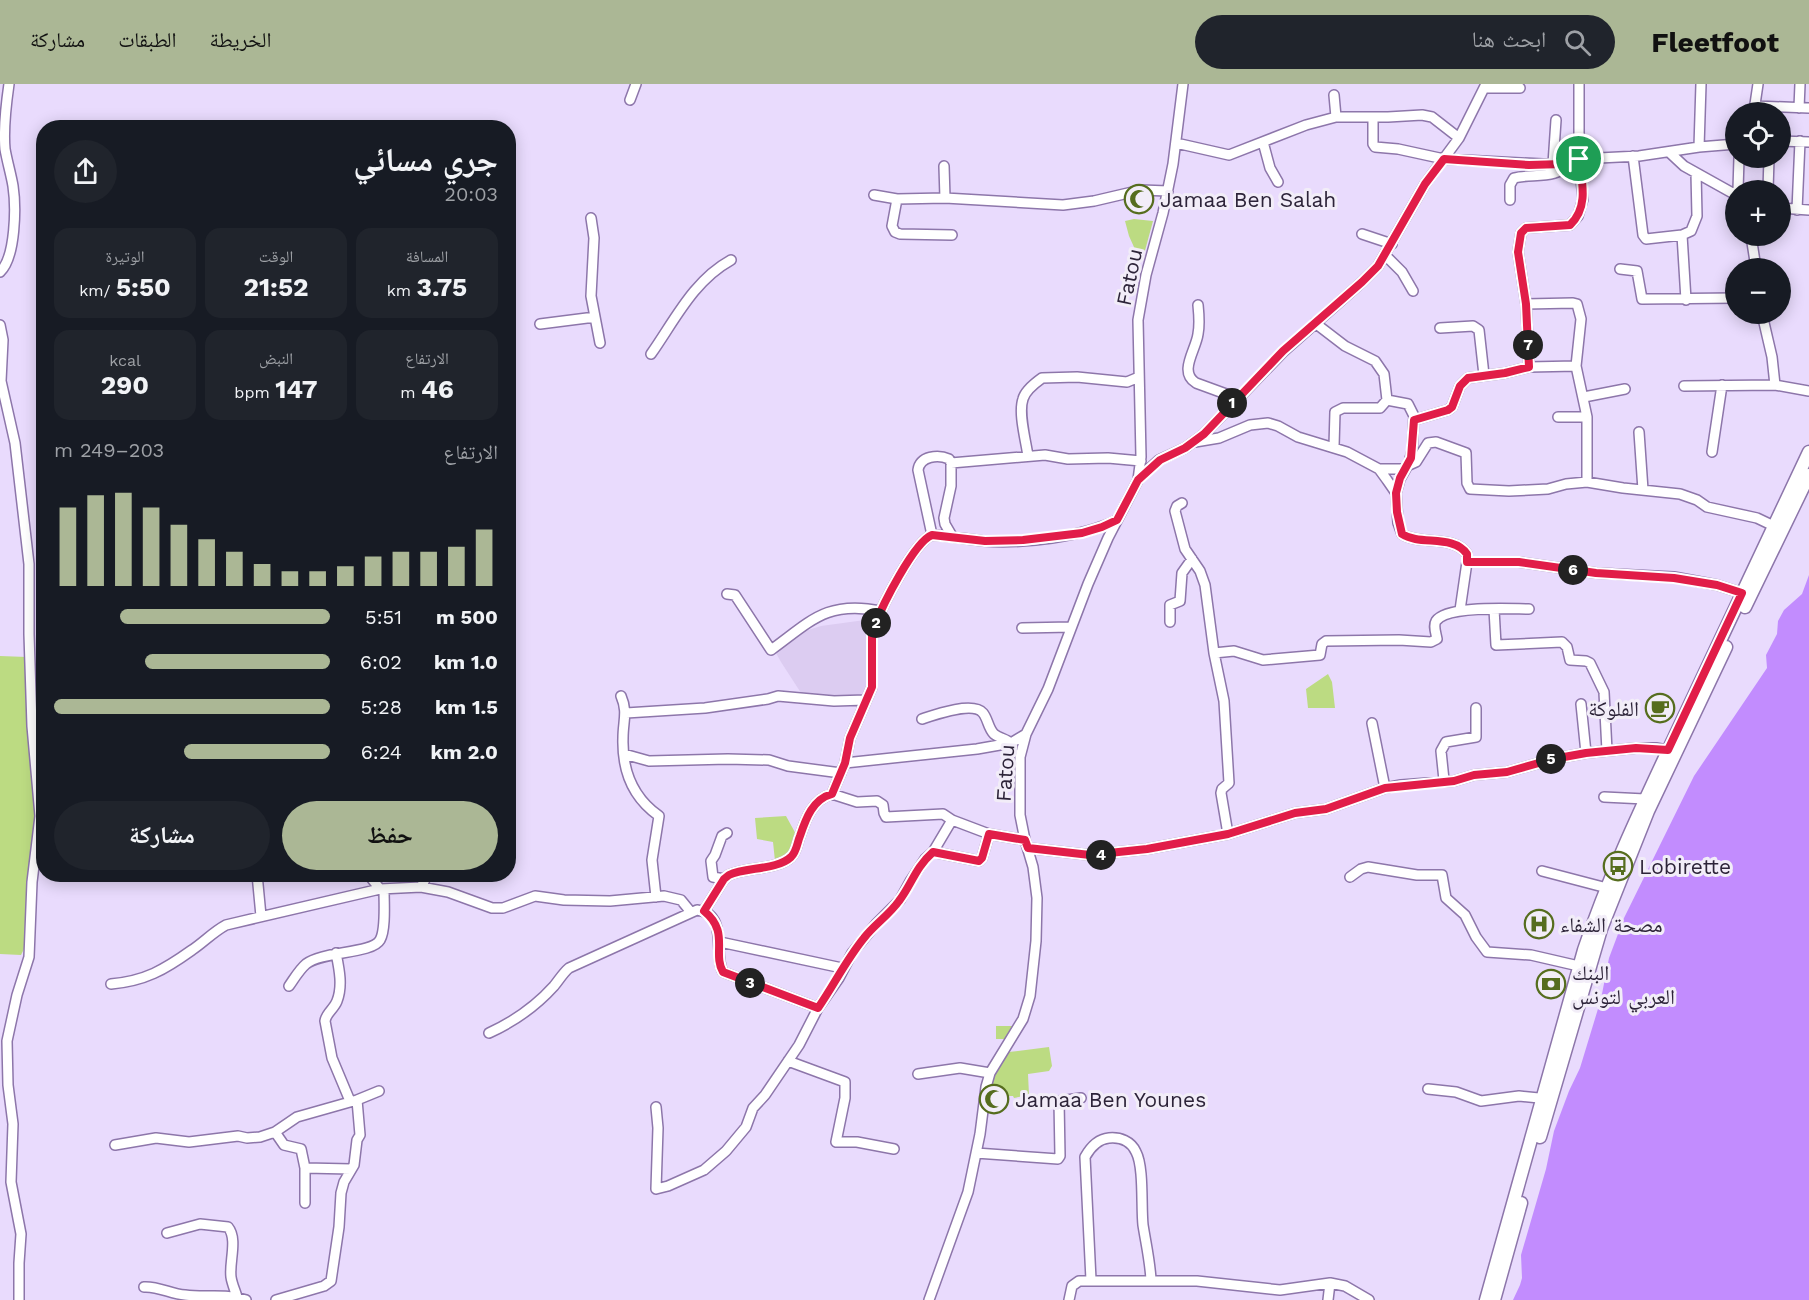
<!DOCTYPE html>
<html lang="ar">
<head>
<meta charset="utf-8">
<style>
  body { margin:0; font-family:"Work Sans","Noto Naskh Arabic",sans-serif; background:#20242c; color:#f1f3f6; direction:rtl; height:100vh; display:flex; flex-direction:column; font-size:22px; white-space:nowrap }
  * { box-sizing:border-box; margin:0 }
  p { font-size:20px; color:#9ea1a6 }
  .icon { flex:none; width:33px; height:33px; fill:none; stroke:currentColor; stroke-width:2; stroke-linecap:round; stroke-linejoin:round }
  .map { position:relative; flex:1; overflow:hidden; direction:ltr }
  .details { position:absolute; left:36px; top:36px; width:480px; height:762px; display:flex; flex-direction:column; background:#171b24; border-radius:24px; box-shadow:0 3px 15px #0003; direction:rtl }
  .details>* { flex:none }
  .buttons { position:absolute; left:1725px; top:18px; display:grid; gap:12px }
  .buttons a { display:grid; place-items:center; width:66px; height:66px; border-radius:50%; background:#171b24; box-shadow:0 3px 15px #0003; font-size:30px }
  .pin { position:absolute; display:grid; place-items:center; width:51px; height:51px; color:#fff; margin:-26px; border:3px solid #fff; border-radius:50%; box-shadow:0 2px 6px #0007 }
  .km { position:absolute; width:30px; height:30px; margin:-15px; border-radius:50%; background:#222; color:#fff; font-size:16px; line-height:30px; text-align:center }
  .round { display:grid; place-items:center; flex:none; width:63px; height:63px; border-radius:32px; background:#20242c }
  .head { display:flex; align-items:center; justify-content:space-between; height:102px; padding:0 18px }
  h1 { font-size:33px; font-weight:700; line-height:45px }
  .metrics { display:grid; grid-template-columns:repeat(3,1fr); gap:9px; height:102px; padding:6px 18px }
  .metrics div { display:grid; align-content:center; border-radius:15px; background:#20242c; text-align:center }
  .metrics b { font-size:26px; font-weight:700 }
  .metrics small { font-size:16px; font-weight:400 }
  .metrics p { font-size:16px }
  .chart { height:168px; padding:12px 18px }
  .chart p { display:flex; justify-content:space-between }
  .chart svg { width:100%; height:108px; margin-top:6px; stroke:#abb795; stroke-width:6 }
  .primary-button { display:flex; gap:12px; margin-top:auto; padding:12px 18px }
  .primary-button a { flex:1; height:69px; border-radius:36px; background:#abb795; color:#111; font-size:24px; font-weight:700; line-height:69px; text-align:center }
  .primary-button a+a { background:#20242c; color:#f1f3f6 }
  ul { padding:0 18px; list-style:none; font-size:20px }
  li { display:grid; grid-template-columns:96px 72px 1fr; align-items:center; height:45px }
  li i { height:15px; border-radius:8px; background:#abb795 }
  header { display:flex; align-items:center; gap:36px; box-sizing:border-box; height:84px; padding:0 30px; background:#abb795; color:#111 }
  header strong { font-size:28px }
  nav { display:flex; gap:33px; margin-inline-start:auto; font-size:21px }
  .search { width:420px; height:54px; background:#20242c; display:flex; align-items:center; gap:15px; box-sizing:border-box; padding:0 21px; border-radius:33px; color:#9ea1a6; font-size:22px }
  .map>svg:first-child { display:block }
  .built { fill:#dcccf1 }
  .green { fill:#bcdb82 }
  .water { fill:#c28cfe }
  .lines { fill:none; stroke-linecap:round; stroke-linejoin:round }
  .minor-casing { stroke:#8d76aa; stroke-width:12 }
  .major-casing { stroke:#8d76aa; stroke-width:15 }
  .minor { stroke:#fff; stroke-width:9 }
  .major { stroke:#fff; stroke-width:12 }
  .route-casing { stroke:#fff; stroke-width:12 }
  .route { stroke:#e11d48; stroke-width:8 }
  .labels { text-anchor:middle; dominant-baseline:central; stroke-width:6; stroke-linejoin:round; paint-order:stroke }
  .poi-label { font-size:21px; fill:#2d2439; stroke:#f2edf8; text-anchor:start }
  .street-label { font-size:21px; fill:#2d2439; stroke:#f2edf8 }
</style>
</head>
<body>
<header>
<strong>Fleetfoot</strong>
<div class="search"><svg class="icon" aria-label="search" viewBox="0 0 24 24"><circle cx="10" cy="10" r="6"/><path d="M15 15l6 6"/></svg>ابحث هنا</div>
<nav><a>الخريطة</a><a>الطبقات</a><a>مشاركة</a></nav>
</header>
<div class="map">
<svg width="1809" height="1216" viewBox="0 0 1809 1216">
  <rect width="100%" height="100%" fill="#e9dbfd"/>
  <!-- built -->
  <path class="built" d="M865,536L868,556V605L864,609L837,616L803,612L781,578L776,569L778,566L805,547L821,542Z"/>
  <!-- green -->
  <path class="green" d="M1134,135L1153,137L1143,174L1138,172L1129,152L1125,137Z
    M0,572L27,573L36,743L25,863L21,871L0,870Z
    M1328,590L1332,598L1335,624H1308L1306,605Z
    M786,732L797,752C793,765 788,774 775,777L773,758L757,755L755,734Z
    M996,942H1015L1008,955H996Z
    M1049,963L1052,982L1049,987L1028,990L1029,1011L1014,1014L1013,1012H1007V1006L991,1005L994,991L1009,968Z"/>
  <!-- water -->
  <path class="water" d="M1809,491V1216H1513L1520,1201L1522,1194L1521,1171L1546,1085L1554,1047L1569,1007L1580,984L1601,915L1609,874L1624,834L1694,692L1767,584L1766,571L1777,550L1778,537L1784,526L1802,510Z"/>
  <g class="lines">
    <!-- minor casing -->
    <g class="minor-casing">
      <path id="minor" d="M1484,4H1520
        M1334,11L1336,33
        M630,16L636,0
        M1755,22L1809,24
        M1799,24L1800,0
        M1754,27L1758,0
        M1373,33V60L1375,63L1398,65L1444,75L1543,80H1563L1579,75L1639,72L1699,63L1736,60
        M1780,57L1809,58
        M1263,58L1270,84L1278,98
        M1176,59L1229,71L1306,41L1336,33H1388L1422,31L1432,33L1459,54
        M1699,63L1701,0
        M1669,68L1684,82L1736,111
        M1633,72L1643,151L1646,155L1682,151L1691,147L1697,132L1696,89
        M1553,80L1556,36
        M944,82L945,114
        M1738,106L1739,74
        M1768,106L1769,74
        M874,111L897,115L945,114L1063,121L1094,117L1141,106L1168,107
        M897,115L892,142L895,148L900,150L952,151
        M1510,116V101L1514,94C1532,89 1558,96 1571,78
        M1780,124L1809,126
        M1797,126L1800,57
        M591,134L594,154L591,212L600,259
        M1362,150L1392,160
        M1682,151L1686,216
        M1751,152L1756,184
        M1385,171L1402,188L1413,207
        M1620,185L1637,187L1642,215L1736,214
        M0,188C16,173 16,122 13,102C11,90 7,77 5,65C3,44 6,21 9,0
        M1526,220L1573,219L1577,220L1581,235L1576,282L1587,333V398
        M1198,221C1199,231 1200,240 1198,250C1196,266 1178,288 1196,299L1237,314
        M1762,230L1772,273L1775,301
        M1315,239L1345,262L1375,277L1384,290L1387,316L1380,324H1343L1335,328L1334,362
        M540,240L595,233
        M0,241L3,256L1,297L15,359L29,480V550L32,642L40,732L32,798L29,873L17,911L7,957L8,1001L13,1040L11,1098L21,1150L19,1179V1216
        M1440,244L1473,242L1479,246L1484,291
        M651,270C675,236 693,197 731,176
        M1529,283L1526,220L1518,168L1521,149L1526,144L1570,141L1578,132L1583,115L1579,75V0
        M1684,302L1775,301L1809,307
        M1584,313L1625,305
        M1387,316L1408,320L1414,332L1412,367L1409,379L1400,395L1396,409
        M1558,333H1587
        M1414,336L1448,326L1452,323L1460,302L1468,294L1505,289L1529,283L1576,282
        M1639,348L1643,406
        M1195,358L1219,354L1250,341L1268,339L1278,342L1298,353L1347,368L1379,385L1387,396L1396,409L1398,439L1402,450C1420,462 1453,450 1467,470V478H1519L1596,489L1674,493L1717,501L1742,509
        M1712,368L1722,301
        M1028,372C1026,357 1018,329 1023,315C1025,307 1035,299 1042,294L1077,293L1127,298L1139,293
        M951,379V402L944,434L945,440L952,452
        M1407,382L1416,378L1428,359L1436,358L1466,369L1467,399L1470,405L1509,407L1548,405L1566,400L1587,398L1623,404L1680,410L1697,416L1707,423L1757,434L1778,444
        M1379,385H1404
        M1138,395L1159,376L1185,364L1204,350L1283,268L1362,198L1378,182L1425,100L1459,54L1486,0
        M1182,419L1177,422L1175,427L1185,465L1200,487L1205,501L1214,569L1224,617L1229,699L1222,705L1221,709L1228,750
        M932,451L918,386C920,372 938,370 949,375L951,379L1045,371L1068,375L1108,374L1141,377
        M727,510L735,511L771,566C811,537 827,516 881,527
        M1494,525L1496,561L1562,558L1567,563L1570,576L1586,577L1590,579L1604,608L1607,667
        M1460,526L1467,478
        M1170,538V521L1180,517L1182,489L1192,475
        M1022,544L1071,543
        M1214,569L1234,567L1263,576L1320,571L1322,560L1326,557L1399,556L1431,558L1437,555C1436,549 1433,542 1436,537C1447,521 1511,525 1529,525
        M621,612C628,628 623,637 623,654C622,686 632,713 659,732L652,776L656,813
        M1581,620L1586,669
        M626,629L705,624L768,615L778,612L834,617L866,616
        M922,635C934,631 973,617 983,629C988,635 988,644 994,650C999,654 1006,655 1011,659L1026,650
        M1372,639L1385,704
        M624,670L649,677L728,675L769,676L788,682L841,689
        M845,679L977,665L1011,659
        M1444,696L1441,667L1446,658L1476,653V624
        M832,710L845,679L850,654L872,603V550L875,541C882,522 914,458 932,451C949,452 966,455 983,457C1022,460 1083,453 1117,436
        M1604,713L1645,715
        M1028,764L1090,771L1147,765L1228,750L1295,729L1326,725L1385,704L1401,701L1454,697L1474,691L1507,688L1553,675L1586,669L1636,664H1656L1672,667
        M933,768L979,777L982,774L989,750
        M1542,787L1607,804
        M257,790L261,832
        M368,790L380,805
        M1350,793L1361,785L1368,783L1417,791H1442L1446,814L1465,831L1476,853L1487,868L1531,871L1583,883
        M724,795L713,793L711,777L715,771L722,752L727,749
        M421,803L428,790
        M704,827L724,795L729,791C746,783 777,786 791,773C797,767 797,759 800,752C806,734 813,715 832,710L857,718L877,717L883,721L884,729L886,733L943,730L952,736L989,750L1025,756
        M720,858L842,884
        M336,869C339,884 343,902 337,917C334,925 326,929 325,937L332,974L350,1017
        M111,900C145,897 164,886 192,866C204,858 213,848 226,841L380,805L421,803L448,808L492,824H503L535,812L564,816L610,817L664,812L681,816L690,827
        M289,902C294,895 299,886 306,880C322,867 372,870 380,856C386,846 384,818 384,806
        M489,949C513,938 536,922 554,902C559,896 563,889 569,884L697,826C729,830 713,871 723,888L818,924
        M788,977L845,998V1014L836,1058H857L894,1065
        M918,990L960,984L990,989
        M1428,1005L1456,1008L1481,1017L1519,1012L1549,1015
        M656,1023L658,1044L656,1105L668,1102L704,1086L726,1067L746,1043L753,1024L765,1011L799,961L818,924L839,894L852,869L876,840L900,816L911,796L925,775L933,768L952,736
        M275,1048L284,1061L301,1065L305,1084L351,1085
        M115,1061L156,1054L189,1058L238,1052L247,1054L260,1053L275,1048L297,1033L357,1016L379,1007
        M976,1069L1058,1075L1060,1072L1059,1017L1081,1014
        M305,1084V1119
        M167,1149L200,1140L228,1143C238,1155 229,1178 231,1193C232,1200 235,1206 237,1213
        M1091,1196L1085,1073C1090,1064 1098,1055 1109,1054C1120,1053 1131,1057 1136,1068C1144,1083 1141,1122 1143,1141C1146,1160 1150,1177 1151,1196
        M144,1203C158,1202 171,1210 185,1211C205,1214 227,1209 246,1216
        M276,1216L324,1202L331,1197L339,1143L341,1109L344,1098L354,1081L357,1056L360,1051L357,1016
        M929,1216L968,1108L980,1050L986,1003L990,989L1023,935L1030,912L1036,857L1037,814L1033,783L1025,756L1020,731V673L1026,650L1048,605L1088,500L1108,454L1138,396L1141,373L1138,236L1146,191L1163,129L1173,80L1183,0
        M1069,1216L1072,1202L1079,1197H1197L1280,1206L1330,1199L1345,1202L1369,1216
        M1328,1216L1330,1199"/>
    </g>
    <!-- major casing -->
    <g class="major-casing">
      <path id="major" d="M1745,523L1809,391
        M1540,1053L1601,845L1648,727L1726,563
        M1486,1216L1584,866C1607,797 1638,731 1669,665C1715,566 1763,467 1809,368
        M1494,1216L1521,1119"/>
    </g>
    <!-- minor -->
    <use href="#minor" class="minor"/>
    <!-- major -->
    <use href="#major" class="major"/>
  </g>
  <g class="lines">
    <!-- route casing -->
    <g class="route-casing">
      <path id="route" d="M1444,75L1529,81L1563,80L1579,75C1582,98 1589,123 1570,141L1526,144L1521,149L1518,168L1526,220L1529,283L1505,289L1468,294L1460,302L1452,323L1448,326L1414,336L1411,374L1400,394L1396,409L1397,428L1402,450C1420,462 1453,450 1467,470V478H1519L1596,489L1674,494L1717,501L1742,509L1668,666L1636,664L1586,669L1553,675L1507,688L1474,691L1454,697L1385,704L1326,725L1295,729L1228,750L1147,765L1090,771L1028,764L1025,756L989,750L982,774L979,777L933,768C915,784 912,800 899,817C889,831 874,841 864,854C846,876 834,901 818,924L723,888C712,869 730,848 704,827L724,795L729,791C746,783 777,786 791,773C797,767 797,759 800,752C806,734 813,715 832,710L845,679L850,654L872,603V550L875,541C882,522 914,458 932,451L985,457L1023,456L1082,449L1102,443L1117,436L1138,396L1160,376L1185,364L1204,350L1283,267L1362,198L1378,182L1425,100Z"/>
    </g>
    <!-- route -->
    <use href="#route" class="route"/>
  </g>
  <!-- icons -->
  <defs>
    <g id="mosque-ring" transform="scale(1.5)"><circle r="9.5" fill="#f2edf8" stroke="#566d1e" stroke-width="1.5"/><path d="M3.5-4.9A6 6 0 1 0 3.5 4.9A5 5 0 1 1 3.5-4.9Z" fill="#566d1e"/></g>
    <g id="cafe-ring" transform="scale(1.5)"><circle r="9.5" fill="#f2edf8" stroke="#566d1e" stroke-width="1.5"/><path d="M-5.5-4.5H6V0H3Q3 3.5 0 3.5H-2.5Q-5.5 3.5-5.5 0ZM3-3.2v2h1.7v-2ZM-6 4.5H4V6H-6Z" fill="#566d1e"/></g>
    <g id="bus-ring" transform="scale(1.5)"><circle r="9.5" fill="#f2edf8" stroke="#566d1e" stroke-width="1.5"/><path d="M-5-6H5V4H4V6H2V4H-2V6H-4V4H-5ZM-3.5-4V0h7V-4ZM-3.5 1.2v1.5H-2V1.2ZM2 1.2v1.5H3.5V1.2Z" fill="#566d1e"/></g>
    <g id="hospital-ring" transform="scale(1.5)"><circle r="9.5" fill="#f2edf8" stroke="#566d1e" stroke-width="1.5"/><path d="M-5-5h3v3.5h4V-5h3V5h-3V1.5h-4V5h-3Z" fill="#566d1e"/></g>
    <g id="bank-ring" transform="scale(1.5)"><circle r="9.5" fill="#f2edf8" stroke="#566d1e" stroke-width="1.5"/><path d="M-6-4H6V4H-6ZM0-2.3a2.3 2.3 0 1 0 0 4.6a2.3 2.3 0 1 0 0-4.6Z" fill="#566d1e"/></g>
  </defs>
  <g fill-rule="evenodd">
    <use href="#mosque-ring" x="1139" y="115"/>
    <use href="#cafe-ring" x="1660" y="624"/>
    <use href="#bus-ring" x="1618" y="782"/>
    <use href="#hospital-ring" x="1539" y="840"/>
    <use href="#bank-ring" x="1551" y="900"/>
    <use href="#mosque-ring" x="994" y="1015"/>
  </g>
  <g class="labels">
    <!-- poi labels -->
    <g class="poi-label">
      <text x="1160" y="115">Jamaa Ben Salah</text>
      <text x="1639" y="624" text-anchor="end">الفلوكة</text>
      <text x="1639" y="782">Lobirette</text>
      <text x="1560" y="840">مصحة الشفاء</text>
      <text x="1572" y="888">البنك<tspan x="1572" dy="24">العربي لتونس</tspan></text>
      <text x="1015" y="1015">Jamaa Ben Younes</text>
    </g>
    <!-- street labels -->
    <g class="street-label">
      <text transform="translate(1129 193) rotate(-78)">Fatou</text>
      <text transform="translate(1005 689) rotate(-86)">Fatou</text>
    </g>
  </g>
</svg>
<div class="buttons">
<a><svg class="icon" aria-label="locate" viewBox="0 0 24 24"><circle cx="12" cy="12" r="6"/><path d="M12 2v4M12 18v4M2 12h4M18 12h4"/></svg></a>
<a>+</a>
<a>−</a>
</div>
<div class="pin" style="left:1579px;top:75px;background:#1e9e55"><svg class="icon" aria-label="arrive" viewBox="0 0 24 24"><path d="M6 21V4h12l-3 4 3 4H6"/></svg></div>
<b class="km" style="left:1232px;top:319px">1</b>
<b class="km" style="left:876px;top:539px">2</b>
<b class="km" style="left:750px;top:899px">3</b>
<b class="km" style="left:1101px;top:771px">4</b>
<b class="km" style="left:1551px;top:675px">5</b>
<b class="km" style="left:1573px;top:486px">6</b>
<b class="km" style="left:1528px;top:261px">7</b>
<section class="details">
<div class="head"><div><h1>جري مسائي</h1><p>20:03</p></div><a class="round"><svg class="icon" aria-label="share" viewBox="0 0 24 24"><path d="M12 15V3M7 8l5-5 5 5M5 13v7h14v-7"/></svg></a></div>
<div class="metrics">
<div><p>المسافة</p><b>3.75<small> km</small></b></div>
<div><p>الوقت</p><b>21:52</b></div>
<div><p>الوتيرة</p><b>5:50<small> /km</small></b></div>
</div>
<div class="metrics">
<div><p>الارتفاع</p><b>46<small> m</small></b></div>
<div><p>النبض</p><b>147<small> bpm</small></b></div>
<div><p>kcal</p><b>290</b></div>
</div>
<div class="chart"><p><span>الارتفاع</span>203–249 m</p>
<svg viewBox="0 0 160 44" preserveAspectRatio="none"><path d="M5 44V12M15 44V7M25 44V6M35 44V12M45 44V19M55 44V25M65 44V30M75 44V35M85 44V38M95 44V38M105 44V36M115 44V32M125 44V30M135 44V30M145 44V28M155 44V21"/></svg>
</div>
<ul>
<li><b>500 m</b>5:51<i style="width:76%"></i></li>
<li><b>1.0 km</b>6:02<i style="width:67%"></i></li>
<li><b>1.5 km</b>5:28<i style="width:100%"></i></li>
<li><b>2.0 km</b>6:24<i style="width:53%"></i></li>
</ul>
<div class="primary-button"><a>حفظ</a><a>مشاركة</a></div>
</section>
</div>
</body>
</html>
